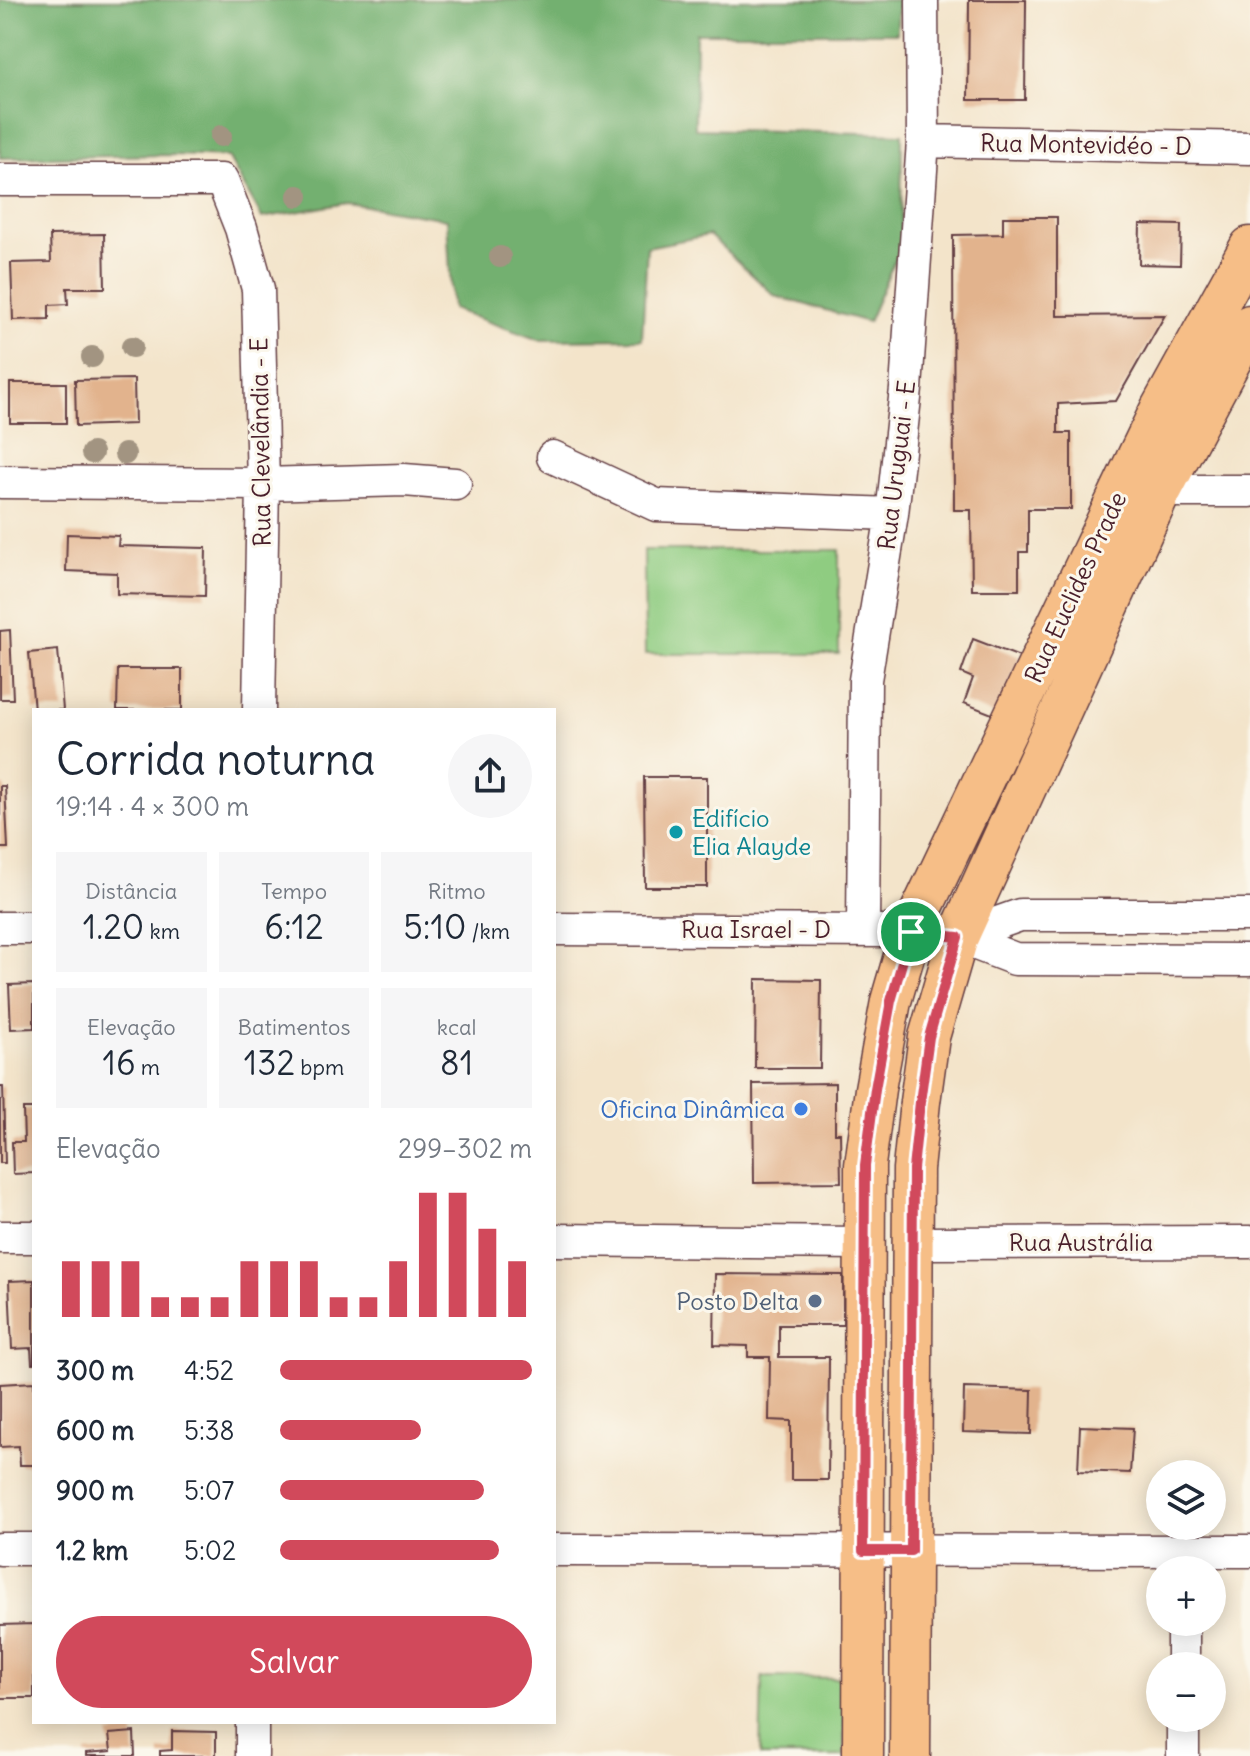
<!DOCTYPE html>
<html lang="pt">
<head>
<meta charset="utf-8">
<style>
  body { margin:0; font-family:Delius,sans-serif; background:#f6f6f7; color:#1f2937; height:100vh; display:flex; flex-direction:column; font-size:30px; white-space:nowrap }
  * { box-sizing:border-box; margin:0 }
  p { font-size:26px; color:#747a83 }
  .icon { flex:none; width:44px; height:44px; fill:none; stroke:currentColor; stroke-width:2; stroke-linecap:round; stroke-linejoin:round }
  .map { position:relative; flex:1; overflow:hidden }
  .details { position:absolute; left:32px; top:708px; width:524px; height:1016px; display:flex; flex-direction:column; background:#fff; border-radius:0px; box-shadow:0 4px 20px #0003 }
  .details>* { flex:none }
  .buttons { position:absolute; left:1146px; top:1460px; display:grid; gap:16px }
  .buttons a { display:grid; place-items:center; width:80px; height:80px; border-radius:50%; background:#fff; box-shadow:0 4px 20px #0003; font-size:40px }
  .pin { position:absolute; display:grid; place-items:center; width:68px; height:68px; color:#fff; margin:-34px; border:4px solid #fff; border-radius:50%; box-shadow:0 2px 8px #0007 }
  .round { display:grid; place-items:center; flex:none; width:84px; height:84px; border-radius:42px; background:#f6f6f7 }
  .head { display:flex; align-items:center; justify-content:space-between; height:136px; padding:0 24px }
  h1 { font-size:44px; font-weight:600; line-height:60px }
  .stats { display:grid; grid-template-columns:repeat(3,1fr); gap:12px; height:136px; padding:8px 24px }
  .stats div { display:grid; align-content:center; border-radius:0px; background:#f6f6f7; text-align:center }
  .stats b { font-size:34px; font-weight:600 }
  .stats small { font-size:22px; font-weight:400 }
  .stats p { font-size:22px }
  .chart { height:224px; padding:16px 24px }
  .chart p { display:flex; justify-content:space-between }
  .chart svg { width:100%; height:144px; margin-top:8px; stroke:#d1495b; stroke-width:6 }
  .primary-button { display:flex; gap:16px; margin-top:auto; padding:16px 24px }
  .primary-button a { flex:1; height:92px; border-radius:48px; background:#d1495b; color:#fff; font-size:32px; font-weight:600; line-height:92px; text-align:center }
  ul { padding:0 24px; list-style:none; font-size:26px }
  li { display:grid; grid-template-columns:128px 96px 1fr; align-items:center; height:60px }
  li i { height:20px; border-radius:10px; background:#d1495b }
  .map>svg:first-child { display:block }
  .green { fill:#8fcc81; stroke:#6c7656; stroke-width:2 }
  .forest { fill:#73b06f; stroke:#5e684d; stroke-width:2 }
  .building { fill:#e2b38d }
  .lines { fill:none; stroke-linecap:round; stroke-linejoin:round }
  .minor-casing { stroke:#633d43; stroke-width:35 }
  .major-casing { stroke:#633d43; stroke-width:43 }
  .minor { stroke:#fff; stroke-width:32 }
  .major { stroke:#f6be87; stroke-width:40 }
  .tree { fill:#a29481 }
  .route-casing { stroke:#fff; stroke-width:16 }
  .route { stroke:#d1495b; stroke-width:10 }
  .culture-dot { fill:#0f9aa8; stroke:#fbf7ec; stroke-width:3 }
  .shop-dot { fill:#3f7fe0; stroke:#fbf7ec; stroke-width:3 }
  .service-dot { fill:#5c6f8a; stroke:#fbf7ec; stroke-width:3 }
  .labels { text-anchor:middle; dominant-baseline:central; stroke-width:6; stroke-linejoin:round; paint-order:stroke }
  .street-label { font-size:24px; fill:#4a1f2b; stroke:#fbf7ec }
  .culture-label { font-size:24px; fill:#0d838f; stroke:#fbf7ec; text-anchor:start }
  .shop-label { font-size:24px; fill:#366cbe; stroke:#fbf7ec; text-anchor:end }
  .service-label { font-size:24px; fill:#4e5e75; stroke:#fbf7ec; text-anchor:end }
</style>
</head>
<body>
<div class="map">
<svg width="1250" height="1756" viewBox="0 0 1250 1756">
  <rect width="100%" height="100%" fill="#fbf7ec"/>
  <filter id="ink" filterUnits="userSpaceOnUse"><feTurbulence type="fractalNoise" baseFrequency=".0125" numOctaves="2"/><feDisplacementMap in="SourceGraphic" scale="16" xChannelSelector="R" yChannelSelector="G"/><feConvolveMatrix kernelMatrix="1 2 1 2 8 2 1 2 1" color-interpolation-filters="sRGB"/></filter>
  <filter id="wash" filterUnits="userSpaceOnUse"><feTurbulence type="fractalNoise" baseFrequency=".006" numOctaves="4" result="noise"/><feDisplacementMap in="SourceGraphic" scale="32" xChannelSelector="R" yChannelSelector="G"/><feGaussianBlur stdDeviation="1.8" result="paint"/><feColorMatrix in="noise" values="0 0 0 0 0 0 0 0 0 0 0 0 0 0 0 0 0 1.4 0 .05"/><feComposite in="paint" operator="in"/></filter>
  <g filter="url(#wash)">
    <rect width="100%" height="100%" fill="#f3e4ca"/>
    <!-- green -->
    <path class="green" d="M644,550H839V654H645Z
      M762,1677L845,1678L844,1756H760Z"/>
    <!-- forest -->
    <path class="forest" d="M0,0H898L897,33H696L695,129L902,134L901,246L868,322L775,296L709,235L647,247L642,339L539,340L452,309L447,219L347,203L262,218L228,157L171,155L0,158Z"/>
    <g id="blocks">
      <!-- building -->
      <path class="building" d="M969,0H1026L1025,100H968Z
        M1003,217H1057V316L1165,315L1116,401L1058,404V433H1071V509H1028V552H1019V590H972L971,510H954L953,235L1003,234Z
        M1140,224L1181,225L1180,265L1139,264Z
        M104,234L105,288H67L68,304L49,305V319L13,320L11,263L51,262L50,235Z
        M134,379L135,424L76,426L75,380Z
        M10,383H66V423H10Z
        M67,534L119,536L118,546L206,548L205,596L117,594V573L66,571Z
        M10,630L13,699H0V631Z
        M973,639L1020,657L997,716L964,703L973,678L961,673Z
        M58,650L63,710H34L29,653Z
        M118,669H182V710H117Z
        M644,777H707V887H645Z
        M0,786H5L8,848H0Z
        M756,979L821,980L820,1068H755Z
        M34,984V1028L11,1029L9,985Z
        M835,1083V1133H840L841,1182L754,1183L753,1084Z
        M0,1087H3L5,1163H0Z
        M23,1109H34V1173L13,1174L12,1142H24Z
        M715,1274L843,1275V1325H779V1357H829L828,1480H791V1421L769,1420L770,1357H748V1346L714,1345Z
        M34,1280V1364H32L31,1348L12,1349L9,1281Z
        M34,1382V1465H20L19,1446L0,1447V1384Z
        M964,1388L1032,1390L1031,1434L963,1432Z
        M1080,1426L1133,1428L1130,1473L1078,1471Z
        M34,1624V1698H0V1625Z
        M172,1731L216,1732V1756H160V1751L172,1750Z
        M134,1732L135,1756H86V1753L111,1751L109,1734Z"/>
    </g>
  </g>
  <g filter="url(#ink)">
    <use href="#blocks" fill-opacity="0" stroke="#633d43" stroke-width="2"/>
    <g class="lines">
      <!-- minor casing -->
      <g class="minor-casing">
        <path id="minor" d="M923,141L1250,148
          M0,180H222L241,228L258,289L263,484L259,710
          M553,457L656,505L892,514
          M0,482L263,484L404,480L455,484
          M1141,483L1161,491H1250
          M0,928H34
          M554,929L884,931L958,937L1015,959L1250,960
          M863,930L865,680L892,514L906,389L923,141L922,0
          M958,937L1020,915H1250
          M0,1237H34
          M554,1240L863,1243
          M912,1243L1250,1242
          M0,1549H34
          M554,1550L1250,1551
          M1183,1622V1666
          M1183,1718V1756
          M252,1756V1722"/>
      </g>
      <!-- major casing -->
      <g class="major-casing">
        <path id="major" d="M863,1756L865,1165L875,1089L891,1001L911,932L1127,478L1160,410L1250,247
          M910,1756L913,1169L920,1102L929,1037L958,937L1161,491L1250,325"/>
      </g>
      <!-- minor -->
      <use href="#minor" class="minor"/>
      <!-- major -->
      <use href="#major" class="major"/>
    </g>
    <!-- trees -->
    <g class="tree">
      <circle cx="221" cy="136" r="11"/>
      <circle cx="298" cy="196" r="11"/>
      <circle cx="500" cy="257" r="11"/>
      <circle cx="132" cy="347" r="11"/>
      <circle cx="92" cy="357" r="11"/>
      <circle cx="92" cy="453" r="11"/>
      <circle cx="125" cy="454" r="11"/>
    </g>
  </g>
  <g class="lines" filter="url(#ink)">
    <!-- route casing -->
    <g class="route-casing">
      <path id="route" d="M911,932L958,937L929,1037L920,1102L913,1169L911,1551H863L865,1165L875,1089L891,1001Z"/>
    </g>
    <!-- route -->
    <use href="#route" class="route"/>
  </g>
  <!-- markers -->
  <circle class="culture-dot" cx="676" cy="832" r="8"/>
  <circle class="shop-dot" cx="801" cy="1109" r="8"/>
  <circle class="service-dot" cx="815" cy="1301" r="8"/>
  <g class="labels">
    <!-- street labels -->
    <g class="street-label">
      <text transform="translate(1086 144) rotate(1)">Rua Montevidéo - D</text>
      <text transform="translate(260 442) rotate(-91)">Rua Clevelândia - E</text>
      <text transform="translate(896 465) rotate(-83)">Rua Uruguai - E</text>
      <text transform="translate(1075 587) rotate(-65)">Rua Euclides Prade</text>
      <text x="756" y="929">Rua Israel - D</text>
      <text x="1081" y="1242">Rua Austrália</text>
    </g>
    <!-- culture labels -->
    <g class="culture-label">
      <text x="692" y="818">Edifício<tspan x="692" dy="28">Elia Alayde</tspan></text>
    </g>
    <!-- shop labels -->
    <g class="shop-label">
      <text x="785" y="1109">Oficina Dinâmica</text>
    </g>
    <!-- service labels -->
    <g class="service-label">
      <text x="799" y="1301">Posto Delta</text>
    </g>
  </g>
</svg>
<div class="buttons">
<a><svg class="icon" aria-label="layers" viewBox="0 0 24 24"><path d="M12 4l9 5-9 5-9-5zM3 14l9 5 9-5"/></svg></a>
<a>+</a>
<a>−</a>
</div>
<div class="pin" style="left:911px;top:932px;background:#1e9e55"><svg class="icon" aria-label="arrive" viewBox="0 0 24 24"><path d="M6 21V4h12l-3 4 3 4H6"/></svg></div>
<section class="details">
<div class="head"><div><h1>Corrida noturna</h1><p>19:14 · 4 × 300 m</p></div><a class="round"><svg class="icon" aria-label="share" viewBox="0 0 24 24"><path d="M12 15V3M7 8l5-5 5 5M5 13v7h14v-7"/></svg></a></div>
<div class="stats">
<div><p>Distância</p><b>1.20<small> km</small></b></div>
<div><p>Tempo</p><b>6:12</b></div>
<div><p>Ritmo</p><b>5:10<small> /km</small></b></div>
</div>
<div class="stats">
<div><p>Elevação</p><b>16<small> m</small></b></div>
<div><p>Batimentos</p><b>132<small> bpm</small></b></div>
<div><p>kcal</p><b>81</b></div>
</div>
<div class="chart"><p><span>Elevação</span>299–302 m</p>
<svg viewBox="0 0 160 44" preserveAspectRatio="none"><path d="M5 44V27M15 44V27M25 44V27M35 44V38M45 44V38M55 44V38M65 44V27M75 44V27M85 44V27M95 44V38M105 44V38M115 44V27M125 44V6M135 44V6M145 44V17M155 44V27"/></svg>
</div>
<ul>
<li><b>300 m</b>4:52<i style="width:100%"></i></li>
<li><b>600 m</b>5:38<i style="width:56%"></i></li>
<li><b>900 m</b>5:07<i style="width:81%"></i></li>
<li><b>1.2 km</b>5:02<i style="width:87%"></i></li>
</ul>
<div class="primary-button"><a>Salvar</a></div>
</section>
</div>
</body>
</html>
